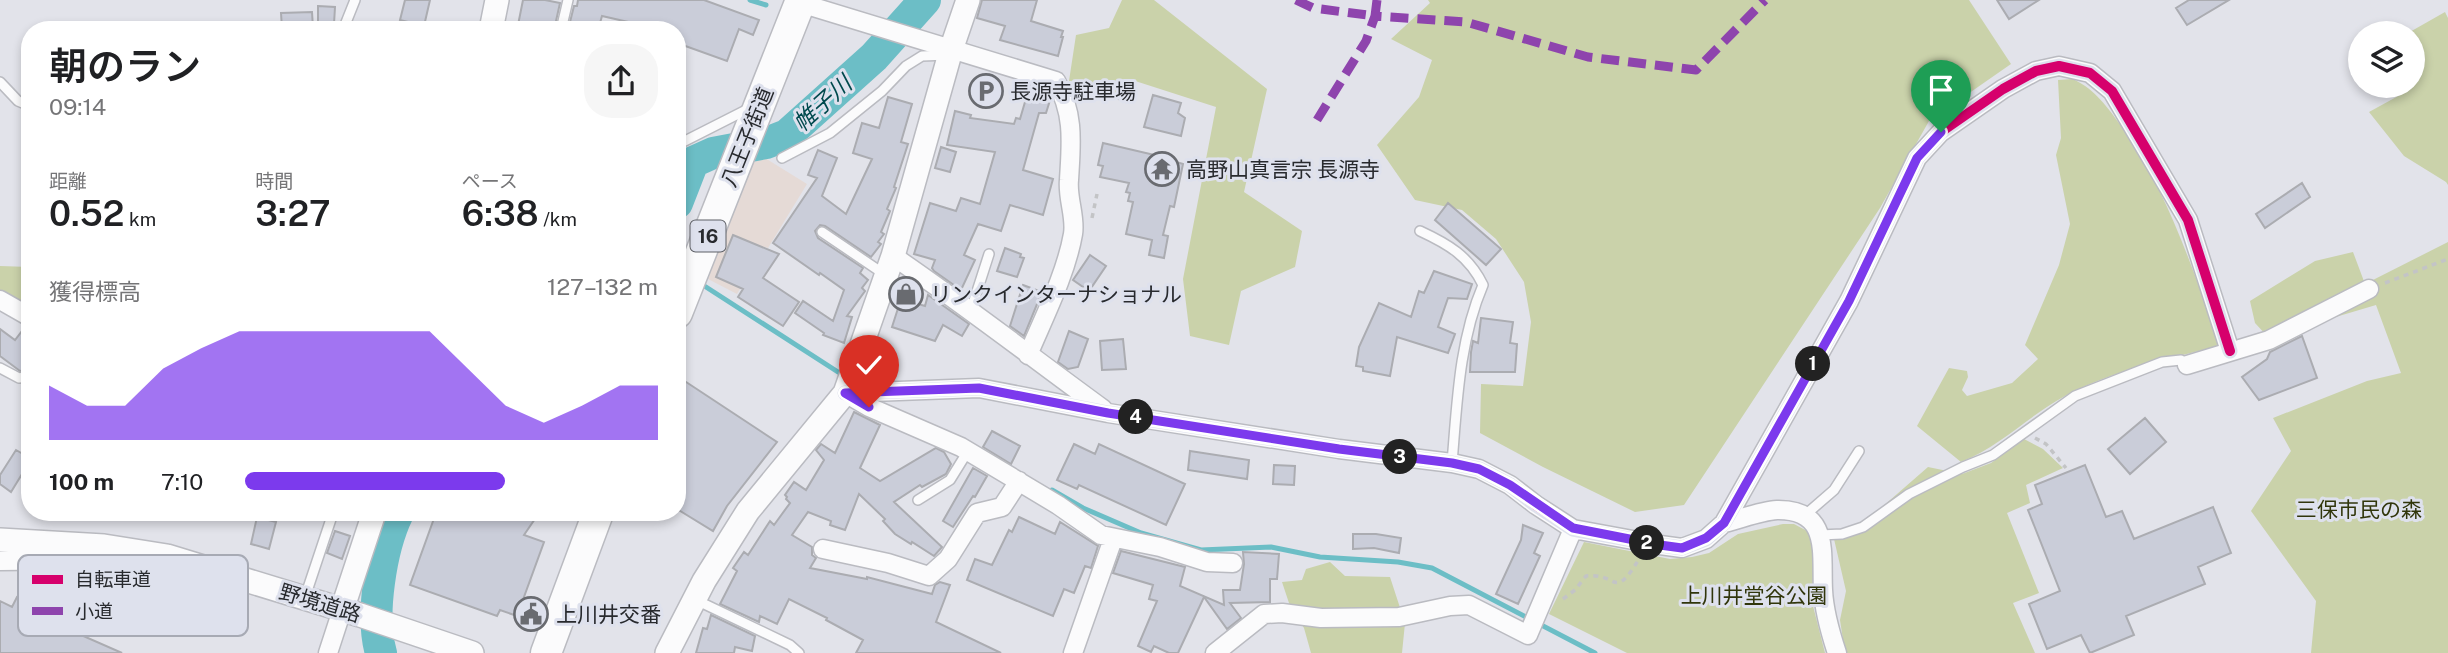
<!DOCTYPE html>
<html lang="ja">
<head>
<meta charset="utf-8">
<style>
  body { margin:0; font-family:"Public Sans","Noto Sans JP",sans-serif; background:#f6f6f6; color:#202124; height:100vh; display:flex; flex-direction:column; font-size:26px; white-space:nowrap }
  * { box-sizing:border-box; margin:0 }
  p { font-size:23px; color:#757577 }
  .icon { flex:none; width:38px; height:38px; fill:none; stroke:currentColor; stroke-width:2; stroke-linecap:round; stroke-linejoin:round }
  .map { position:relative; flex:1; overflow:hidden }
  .details { position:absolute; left:21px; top:21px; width:665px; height:500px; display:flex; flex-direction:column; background:#fff; border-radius:28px; box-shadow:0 4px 10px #0003 }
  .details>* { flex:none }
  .controls { position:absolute; left:2348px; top:21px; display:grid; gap:14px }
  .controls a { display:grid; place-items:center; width:77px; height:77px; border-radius:50%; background:#fff; box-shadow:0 4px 10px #0003; font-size:35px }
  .pin { position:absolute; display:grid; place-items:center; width:60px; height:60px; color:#fff; margin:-72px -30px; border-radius:50% 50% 50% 0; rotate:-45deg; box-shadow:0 0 7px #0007 }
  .pin .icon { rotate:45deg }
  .km { position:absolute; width:35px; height:35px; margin:-18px; border-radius:50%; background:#222; color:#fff; font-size:19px; line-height:35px; text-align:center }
  .round { display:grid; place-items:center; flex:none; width:74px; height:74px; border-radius:28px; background:#f6f6f6 }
  .overview { display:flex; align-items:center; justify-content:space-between; height:119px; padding:0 28px }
  h1 { font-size:38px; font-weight:600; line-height:52px }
  .figures { display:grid; grid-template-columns:repeat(3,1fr); gap:10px; height:119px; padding:7px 28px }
  .figures div { display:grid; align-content:center }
  .figures b { font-size:35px; font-weight:600 }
  .figures small { font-size:19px; font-weight:400 }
  .figures p { font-size:19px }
  .chart { height:196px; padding:14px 28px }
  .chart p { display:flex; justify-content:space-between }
  .chart svg { width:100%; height:126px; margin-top:7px; fill:#7c3aed; opacity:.7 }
  ul { padding:0 28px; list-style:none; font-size:23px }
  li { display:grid; grid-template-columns:112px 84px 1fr; align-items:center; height:52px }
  li i { height:18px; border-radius:9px; background:#7c3aed }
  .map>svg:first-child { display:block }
  .commercial { fill:#e5dad6 }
  .green { fill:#cad2aa }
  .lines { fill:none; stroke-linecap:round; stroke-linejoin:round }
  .stream { stroke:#6cbec6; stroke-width:5 }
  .river { stroke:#6cbec6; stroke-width:32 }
  .building { fill:#cacdd9; stroke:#abacb1; stroke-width:2 }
  .service-casing { stroke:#babbc1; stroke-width:12 }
  .minor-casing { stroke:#babbc1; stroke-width:21 }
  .tertiary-casing { stroke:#babbc1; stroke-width:26 }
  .trunk-casing { stroke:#babbc1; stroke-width:33 }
  .path { stroke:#c3c4c6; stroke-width:3.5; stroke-dasharray:5 5; stroke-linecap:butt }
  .service { stroke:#fbfbfc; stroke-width:9 }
  .minor { stroke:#fbfbfc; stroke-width:18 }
  .tertiary { stroke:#fbfbfc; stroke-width:23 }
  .trunk { stroke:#fbfbfc; stroke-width:30 }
  .quiet { stroke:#8e44ad; stroke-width:9; stroke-dasharray:18 9; stroke-linecap:butt }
  .cycleway-casing { stroke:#dee1ed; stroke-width:15 }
  .cycleway { stroke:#d6006c; stroke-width:10 }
  .route-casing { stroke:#fff; stroke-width:14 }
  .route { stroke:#7c3aed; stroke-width:9 }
  .labels { text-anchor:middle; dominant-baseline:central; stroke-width:6; stroke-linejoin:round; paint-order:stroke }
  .shield { fill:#dee1ed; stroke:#5f6167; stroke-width:2 }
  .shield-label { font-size:19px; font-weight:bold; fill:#282a2e }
  .poi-label { font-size:21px; fill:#282a2e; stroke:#dee1ed; text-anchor:start }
  .street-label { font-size:21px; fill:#282a2e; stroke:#dee1ed }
  .park-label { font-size:21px; fill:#31360b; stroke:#dee1ed }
  .water-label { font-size:23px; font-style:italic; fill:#00494d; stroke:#dee1ed }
  .key { fill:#dee1ed; stroke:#a7aab4; stroke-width:2 }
  .key-label { font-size:19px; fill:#282a2e }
</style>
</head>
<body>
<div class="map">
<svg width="2448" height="653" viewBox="0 0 2448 653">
  <rect width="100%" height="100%" fill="#e2e3ea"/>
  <!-- commercial -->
  <path class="commercial" d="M750,157L765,158L807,184L768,248L765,247L737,294L708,279Z"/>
  <!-- green -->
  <path class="green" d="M1122,0H1154L1267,89L1244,192L1302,231L1295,267L1241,291L1229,345L1190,336L1183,279L1216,107L1129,79L1116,94L1069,81L1076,35L1109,28Z
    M1428,0H1969L2011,64L1929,121L1880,208L1684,505L1635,512L1543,467L1480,433L1481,384L1523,386L1531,322L1524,282L1496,239L1462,210L1415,200L1377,145L1419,97L1432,60L1391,39L1430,3Z
    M2445,12L2448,18V185L2446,182L2404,156L2369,112L2400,95L2396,86H2413V33H2408Z
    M2073,79C2096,90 2107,107 2122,127C2167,191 2191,264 2217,337L2218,346C2166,360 2113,370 2065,396C2028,416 2001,446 1961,462L1917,426L1949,368L1967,371L1968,377L1962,390L1967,396L2012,383L2038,359L2025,345L2059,265L2070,224L2056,155L2061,138L2058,80Z
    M2448,242V653H2311L2316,601L2251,511L2291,451L2273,418L2367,381L2401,373L2376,305L2268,337L2255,323L2250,301L2315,261L2353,252L2365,284Z
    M0,266L30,267V308L0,292Z
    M2024,439L2043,449L2063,468L2026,485L2030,503L2007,513L2039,593L2013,603L2035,653H1845L1840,620L1846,591L1834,539L1850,535L1928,467L1962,474L1991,463Z
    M1783,524H1794L1809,532L1818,559L1813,575L1812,602L1825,653H1627L1549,614L1584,542L1670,559L1692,557L1709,553L1738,534Z
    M1330,562L1345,576L1390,577L1405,623L1402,653H1311L1304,628L1291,609L1282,582L1302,580L1306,569Z"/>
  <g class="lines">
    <!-- stream -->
    <path class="stream" d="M750,0L766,5
      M864,51L874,57
      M706,287L838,372
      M1052,490L1083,508L1141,533L1201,550L1271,547L1320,557L1398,562L1432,568L1595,653"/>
    <!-- river -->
    <path class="river" d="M677,203L693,162L713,153L766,143L787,135L874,57L925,0
      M381,653C370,616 381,548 398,513"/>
  </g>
  <!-- building -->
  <path class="building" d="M405,0H430L424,26L400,20Z
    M523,0H545L560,3L554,30H517Z
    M578,0H704L759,20L753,35L739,29L727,61L677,43V30H635L637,24L602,16L598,30H568L574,6H577Z
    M982,0H1037L1031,21L1063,31L1061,37H1063L1058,56L1000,40L1005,26L977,18Z
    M1997,0H2039L2009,19Z
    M2189,0H2229L2187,25L2176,8Z
    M318,6L335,7L334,24L318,23Z
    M312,12L313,28L282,29L281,13Z
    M1030,85L1048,90L1051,97L1046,113H1039L1023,170L1053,179L1043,215L1010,205L1001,231L978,224L964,255L975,260L961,290L934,271L932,268L935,260L914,254L930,203L956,211L961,198L980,204L995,152L947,145L955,111L971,115L970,118L1014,124L1016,118L1020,119Z
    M1153,95L1181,103L1178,113L1185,118L1181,136L1144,127Z
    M888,97L912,104L901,142L908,144L894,187L896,188L887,209L890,211L881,232L884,234L878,242L881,244L871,257L825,226L820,225L815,231L818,238L863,268L860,273L868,280L862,288L865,291L847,316L852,317L844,343L823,335L824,333L795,313L803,301L833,321L844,290L820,273L819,275L773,243L817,178L808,175L818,150L837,158L822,196L846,214L872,159L853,153L862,123L879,128Z
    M1103,143L1176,160V162L1183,164L1174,207L1170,206L1163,235L1168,236L1164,258L1149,255L1152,240L1126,234L1133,202L1128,201L1130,193L1126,192L1129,183L1100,177L1103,166L1098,165Z
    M941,147L956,152L950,172L935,168Z
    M2302,183L2310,197L2265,228L2256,214Z
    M1448,203L1501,249L1486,265L1435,220Z
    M733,235L779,254L763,278L799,302L783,326L738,297L743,289L716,277Z
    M1005,248L1021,254L1020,257L1024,258L1017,277L997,271Z
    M1090,255L1106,266L1089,291L1073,280Z
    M1434,271L1472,284L1467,299L1448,298L1438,327L1455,334L1448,353L1397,337L1390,376L1363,371V367L1356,366L1359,347L1379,303L1411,317L1419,291L1424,293Z
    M1023,285L1042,292L1024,336L1010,326Z
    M928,295L969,324L962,336L943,325L935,341L892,327L901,299L925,306Z
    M1481,318L1513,322L1510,343L1517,344L1515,372H1470L1471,352L1473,341L1478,343Z
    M25,327L30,328V369L20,371L0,356V329L15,340Z
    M1069,331L1088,339L1078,367L1068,369L1058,362Z
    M2302,336L2317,378L2259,400L2242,377L2267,359L2270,352Z
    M1123,339L1126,369L1102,370L1100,341Z
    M677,376L777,442L727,506L713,531L677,509Z
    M854,412L880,425L860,468L880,481L936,448L944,452L951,464L946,474L922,487L920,485L894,502L942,547L934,556L912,542L911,544L895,534L883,521L885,519L859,494L845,530L830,525L831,521L808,512L792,535L812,547V555L816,558L810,568L867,579V577L932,594L935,585L940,582L950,585L936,622L1001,653H856L863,640L826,620L827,618L789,599L777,624L760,616L759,622L720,604L737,571L733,568L744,552L748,555L770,521L774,525L790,503L786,499L787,497L785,495L794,482L806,490L824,460L816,450L821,444L835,453Z
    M2145,418L2166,442L2130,474L2108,449Z
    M992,431L1020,446L1011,464L983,447Z
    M1074,444L1095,454L1099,444L1185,484L1166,525L1079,485L1077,489L1057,480Z
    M16,450L30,458V461L11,492L0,484V475Z
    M1190,451L1249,460L1247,479L1188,470Z
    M1274,465L1295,466L1294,485L1273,484Z
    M2085,465L2106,517L2122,511L2134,539L2213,507L2231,553L2198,567L2205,584L2126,616L2134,635L2090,653L2081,635L2047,649L2029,604L2060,591L2028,510L2042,504L2035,485Z
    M973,468L987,476L975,497L973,496L953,527L943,521Z
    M436,513H539L524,535L544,542L517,616L500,610L497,616L410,585Z
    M257,517L276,522L269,549L251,544Z
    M1019,517L1055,534L1060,522L1098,546L1091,568L1085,566L1074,593L1064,589L1053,616L967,580L975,559L992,565L1009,530L1012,532Z
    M1523,525L1543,533L1534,553L1540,556L1518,604L1496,594L1521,540Z
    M335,531L350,536L342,559L327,553Z
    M1353,534H1376L1401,538L1399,553L1374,548L1353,549Z
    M1121,551L1185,567L1180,586L1224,605L1223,590H1240L1244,564L1243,552L1279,554L1277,579H1270V602L1230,603L1241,618L1227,629L1204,597L1178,653H1169L1154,646L1151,652L1138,646L1157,601L1149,599L1153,585L1113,573Z
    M17,597L53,612L49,621L122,653H0V601L12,607Z
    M711,615L755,636L752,651L735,647L734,653H696L703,628L707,629Z"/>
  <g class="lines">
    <!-- service casing -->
    <g class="service-casing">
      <path id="service" d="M343,30L355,0
        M561,30L568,0
        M0,82L18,101L30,106
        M677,145L750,108
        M782,158L830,133L882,91L906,66L922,56L948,55
        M1420,231C1448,244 1469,256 1483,285C1459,341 1457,404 1452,463
        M822,232L884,274
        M971,310L989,254
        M0,368L19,378L30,376
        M918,500L950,480L968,451
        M1804,516L1834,490L1859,451
        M1820,535L1842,534L1863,527L1909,494L1963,467L1993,455L2075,396L2162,362L2181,360L2187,365
        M305,597L333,513
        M696,600L790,645L799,653"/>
    </g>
    <!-- minor casing -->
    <g class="minor-casing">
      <path id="minor" d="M800,3L1056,81C1075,115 1071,144 1069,180C1067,198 1076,217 1073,234C1066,274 1044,317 1028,355
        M893,256C965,305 1033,358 1103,409
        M0,300L30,317
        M2187,365L2269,340L2369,289
        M845,393L979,388L1108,413L1339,449L1452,463L1479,469L1510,485L1536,505L1573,529L1660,545L1682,548L1706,539L1724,523L1849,301L1917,158L1941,132L2003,89L2036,71L2059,66L2090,73L2112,91L2188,220L2230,351
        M845,393L869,407L961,447L1058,505L1101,535L1160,547L1207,562L1233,563
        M1724,523C1741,519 1760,511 1777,510C1831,509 1821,554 1823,590C1824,612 1830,632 1837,653
        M823,549L888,563L929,576L948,559L977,513L1002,507L1019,481
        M0,561L87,560L92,545
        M328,653L342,610
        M1073,653L1113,539
        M1215,653L1264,614L1282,613L1321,618L1399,617L1450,606L1469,605L1528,635L1573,529"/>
    </g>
    <!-- tertiary casing -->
    <g class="tertiary-casing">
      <path id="tertiary" d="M491,30L497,0
        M0,540L104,546L167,556L360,615L472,653
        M342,610L374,513
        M667,653L704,581L748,511L845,393L893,256L951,50L968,0"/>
    </g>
    <!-- trunk casing -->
    <g class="trunk-casing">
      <path id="trunk" d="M677,313L801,0
        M546,653L598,513"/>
    </g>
    <!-- path -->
    <path class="path" d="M1077,87L1132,102
      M1092,218L1097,194
      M2385,283L2448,259
      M2035,438L2046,444L2066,468
      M1563,599L1575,590L1586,576C1618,572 1613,602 1639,559"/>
    <!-- service -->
    <use href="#service" class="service"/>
    <!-- minor -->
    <use href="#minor" class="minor"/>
    <!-- tertiary -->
    <use href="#tertiary" class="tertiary"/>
    <!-- trunk -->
    <use href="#trunk" class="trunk"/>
    <!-- quiet -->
    <path class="quiet" d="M1296,0L1313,8L1375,16L1377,0
      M1317,120L1366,41L1375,16L1466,22L1588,57L1696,70L1765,0"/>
    <!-- cycleway casing -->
    <g class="cycleway-casing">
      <path id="cycleway" d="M845,393L979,388L1108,413L1339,449L1452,463L1479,469L1510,485L1536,505L1573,529L1660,545L1682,548L1706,539L1724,523L1849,301L1917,158L1941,132L2003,89L2036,71L2059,66L2090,73L2112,91L2188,220L2230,351"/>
    </g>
    <!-- cycleway -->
    <use href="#cycleway" class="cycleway"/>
  </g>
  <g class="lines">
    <!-- route casing -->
    <g class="route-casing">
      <path id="route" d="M869,407L845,393L979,388L1108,413L1339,449L1452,463L1479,469L1510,485L1573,528L1660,545L1682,548L1706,538L1724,523L1849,301L1917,158L1941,132"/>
    </g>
    <!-- route -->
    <use href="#route" class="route"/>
  </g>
  <!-- icons -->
  <defs>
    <g id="parking-ring" transform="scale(1.75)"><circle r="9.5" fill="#dee1ed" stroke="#696b70" stroke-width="1.5"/><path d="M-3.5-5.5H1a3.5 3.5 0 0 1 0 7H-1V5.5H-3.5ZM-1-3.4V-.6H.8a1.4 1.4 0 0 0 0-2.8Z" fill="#696b70"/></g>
    <g id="temple-ring" transform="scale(1.75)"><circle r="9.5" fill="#dee1ed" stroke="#696b70" stroke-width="1.5"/><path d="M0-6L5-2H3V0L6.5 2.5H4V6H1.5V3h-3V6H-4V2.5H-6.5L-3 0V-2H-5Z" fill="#696b70"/></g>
    <g id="shop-ring" transform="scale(1.75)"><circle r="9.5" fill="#dee1ed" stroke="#696b70" stroke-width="1.5"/><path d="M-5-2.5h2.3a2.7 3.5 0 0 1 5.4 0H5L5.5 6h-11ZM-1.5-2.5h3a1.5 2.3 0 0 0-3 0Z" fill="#696b70"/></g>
    <g id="civic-ring" transform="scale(1.75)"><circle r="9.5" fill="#dee1ed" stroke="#696b70" stroke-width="1.5"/><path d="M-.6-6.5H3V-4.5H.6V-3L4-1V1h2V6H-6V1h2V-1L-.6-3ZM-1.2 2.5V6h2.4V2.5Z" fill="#696b70"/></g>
  </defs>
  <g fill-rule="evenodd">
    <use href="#parking-ring" x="986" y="91"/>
    <use href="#temple-ring" x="1162" y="169"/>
    <use href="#shop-ring" x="906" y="294"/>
    <use href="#civic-ring" x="531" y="614"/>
  </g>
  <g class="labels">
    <!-- shield labels -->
    <rect class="shield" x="690.5" y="220.5" width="35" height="31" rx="5"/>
    <g class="shield-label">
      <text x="708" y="236">16</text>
    </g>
    <!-- poi labels -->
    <g class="poi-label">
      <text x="1010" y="91">長源寺駐車場</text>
      <text x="1186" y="169">高野山真言宗 長源寺</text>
      <text x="930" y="294">リンクインターナショナル</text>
      <text x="556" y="614">上川井交番</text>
    </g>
    <!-- street labels -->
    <g class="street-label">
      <text transform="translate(747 137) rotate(-68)">八王子街道</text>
      <text transform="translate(320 603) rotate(17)">野境道路</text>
    </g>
    <!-- park labels -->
    <g class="park-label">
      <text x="2359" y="509">三保市民の森</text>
      <text x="1754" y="595">上川井堂谷公園</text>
    </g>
    <!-- water labels -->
    <g class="water-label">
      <text transform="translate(822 103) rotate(-42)">帷子川</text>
    </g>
  </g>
  <!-- legend -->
  <rect x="18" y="555" width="230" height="81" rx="10" class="key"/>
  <rect x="32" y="575" width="31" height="9" fill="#d6006c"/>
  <rect x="32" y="607" width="31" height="8" fill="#8e44ad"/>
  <g class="key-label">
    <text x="75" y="586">自転車道</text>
    <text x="75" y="618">小道</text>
  </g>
</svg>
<div class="controls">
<a><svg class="icon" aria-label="layers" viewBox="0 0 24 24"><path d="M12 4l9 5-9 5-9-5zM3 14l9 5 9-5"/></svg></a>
</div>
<div class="pin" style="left:1941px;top:132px;background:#1e9e55"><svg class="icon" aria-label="arrive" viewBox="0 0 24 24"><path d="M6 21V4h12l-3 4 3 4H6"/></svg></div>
<div class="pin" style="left:869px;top:407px;background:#d93025"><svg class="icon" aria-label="check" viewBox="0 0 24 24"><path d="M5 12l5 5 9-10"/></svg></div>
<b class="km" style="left:1813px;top:364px">1</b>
<b class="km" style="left:1647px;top:543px">2</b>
<b class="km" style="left:1400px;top:457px">3</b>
<b class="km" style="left:1136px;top:417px">4</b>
<section class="details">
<div class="overview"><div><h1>朝のラン</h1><p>09:14</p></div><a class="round"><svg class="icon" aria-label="share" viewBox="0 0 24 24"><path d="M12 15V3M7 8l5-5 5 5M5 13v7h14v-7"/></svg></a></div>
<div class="figures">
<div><p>距離</p><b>0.52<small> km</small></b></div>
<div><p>時間</p><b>3:27</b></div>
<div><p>ペース</p><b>6:38<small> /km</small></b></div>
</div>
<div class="chart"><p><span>獲得標高</span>127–132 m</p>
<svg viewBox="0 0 160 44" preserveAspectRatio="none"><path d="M0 44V25L10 32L20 32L30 19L40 12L50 6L60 6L70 6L80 6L90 6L100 6L110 19L120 32L130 38L140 32L150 25L160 25V44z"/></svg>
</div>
<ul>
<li><b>100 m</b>7:10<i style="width:63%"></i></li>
</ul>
</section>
</div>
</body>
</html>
